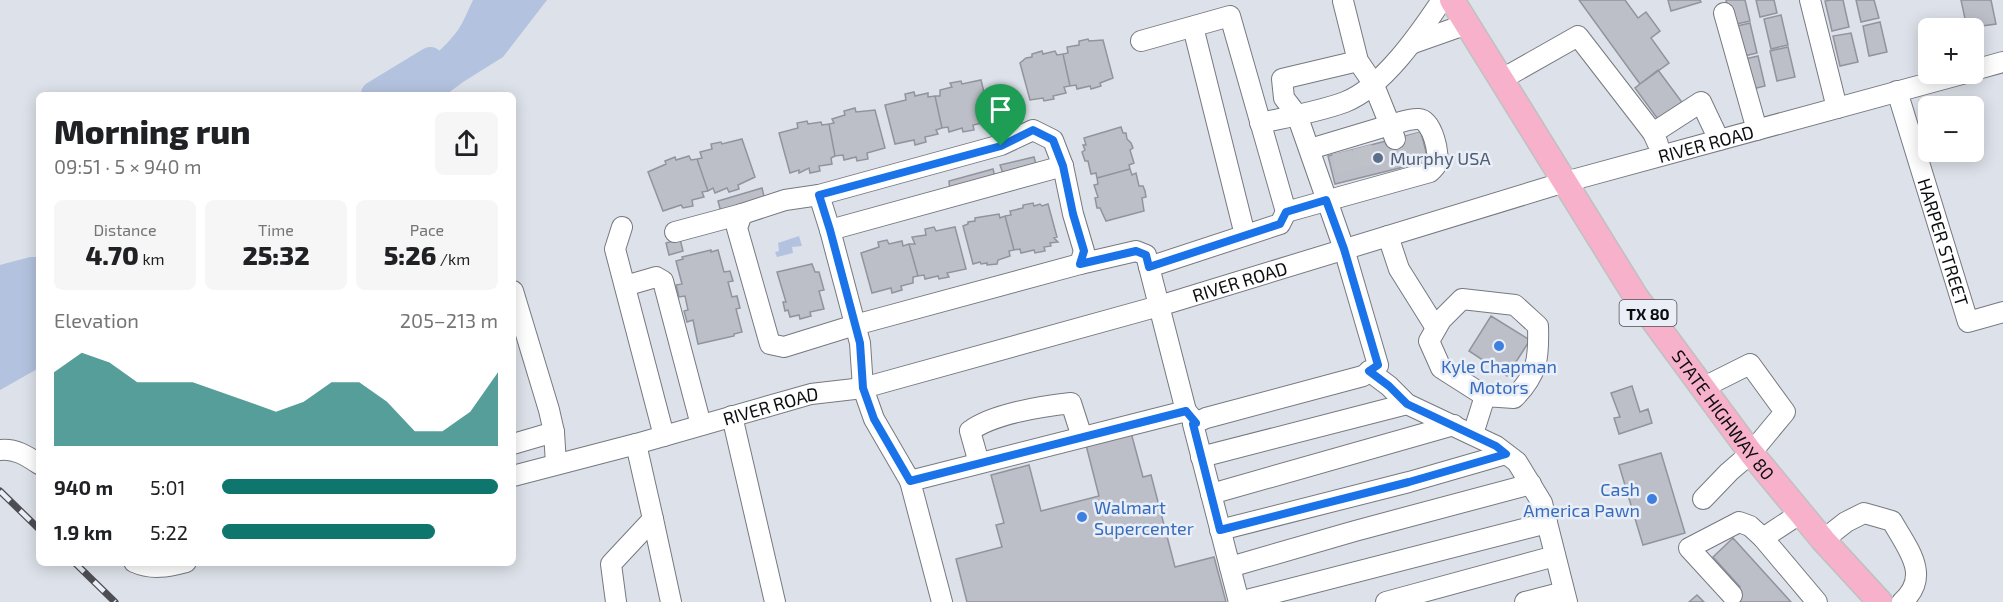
<!DOCTYPE html>
<html lang="en">
<head>
<meta charset="utf-8">
<style>
  body { margin:0; font-family:"Exo 2",sans-serif; background:#f6f6f6; color:#202124; height:100vh; display:flex; flex-direction:column; font-size:22px; white-space:nowrap }
  * { box-sizing:border-box; margin:0 }
  p { font-size:20px; color:#757577 }
  .icon { flex:none; width:33px; height:33px; fill:none; stroke:currentColor; stroke-width:2; stroke-linecap:round; stroke-linejoin:round }
  .map { position:relative; flex:1; overflow:hidden }
  .panel { position:absolute; left:36px; top:92px; width:480px; height:474px; display:flex; flex-direction:column; background:#fff; border-radius:9px; box-shadow:0 3px 15px #0003 }
  .panel>* { flex:none }
  .controls { position:absolute; left:1918px; top:18px; display:grid; gap:12px }
  .controls a { display:grid; place-items:center; width:66px; height:66px; border-radius:9px; background:#fff; box-shadow:0 3px 15px #0003; font-size:30px }
  .pin { position:absolute; display:grid; place-items:center; width:51px; height:51px; color:#fff; margin:-62px -26px; border-radius:50% 50% 50% 0; rotate:-45deg; box-shadow:0 0 6px #0007 }
  .pin .icon { rotate:45deg }
  .round { display:grid; place-items:center; flex:none; width:63px; height:63px; border-radius:9px; background:#f6f6f6 }
  .headline { display:flex; align-items:center; justify-content:space-between; height:102px; padding:0 18px }
  h1 { font-size:33px; font-weight:800; line-height:45px }
  .figures { display:grid; grid-template-columns:repeat(3,1fr); gap:9px; height:102px; padding:6px 18px }
  .figures div { display:grid; align-content:center; border-radius:9px; background:#f6f6f6; text-align:center }
  .figures b { font-size:26px; font-weight:800 }
  .figures small { font-size:16px; font-weight:400 }
  .figures p { font-size:16px }
  .chart { height:168px; padding:12px 18px }
  .chart p { display:flex; justify-content:space-between }
  .chart svg { width:100%; height:108px; margin-top:6px; fill:#0f766e; opacity:.7 }
  ul { padding:0 18px; list-style:none; font-size:20px }
  li { display:grid; grid-template-columns:96px 72px 1fr; align-items:center; height:45px }
  li i { height:15px; border-radius:8px; background:#0f766e }
  .map>svg:first-child { display:block }
  .water { fill:#b3c2de }
  .lines { fill:none; stroke-linecap:round; stroke-linejoin:round }
  .river { stroke:#b3c2de; stroke-width:26 }
  .building { fill:#bcbfc7; stroke:#91949c; stroke-width:1.5 }
  .minor-tunnel { stroke:#bec1c8; stroke-width:20; stroke-dasharray:20 10; stroke-linecap:butt }
  .minor-casing { stroke:#767981; stroke-width:22 }
  .major-casing { stroke:#c0c0c1; stroke-width:27 }
  .minor { stroke:#fff; stroke-width:20 }
  .major { stroke:#f8b1cb; stroke-width:24 }
  .rail-casing { stroke:#4c4e53; stroke-width:7 }
  .rail { stroke:#eaeef6; stroke-width:4.5; stroke-dasharray:14; stroke-linecap:butt }
  .route-casing { stroke:#fff; stroke-width:12 }
  .route { stroke:#1a73e8; stroke-width:8 }
  .service-dot { fill:#5c6f8a; stroke:#eaeef6; stroke-width:2 }
  .shop-dot { fill:#3f7fe0; stroke:#eaeef6; stroke-width:2 }
  .labels { text-anchor:middle; dominant-baseline:central; stroke-width:5; stroke-linejoin:round; paint-order:stroke }
  .shield { fill:#eaeef6; stroke:#4f5055; stroke-width:1.5 }
  .shield-label { font-size:16px; font-weight:bold; fill:#0c0d10 }
  .street-label { font-size:18px; fill:#0c0d10; stroke:#eaeef6 }
  .service-label { font-size:18px; fill:#4e5e75; stroke:#eaeef6; text-anchor:start }
  .shop-label { font-size:18px; fill:#366cbe; stroke:#eaeef6 }
</style>
</head>
<body>
<div class="map">
<svg width="2003" height="602" viewBox="0 0 2003 602">
  <rect width="100%" height="100%" fill="#dde1e9"/>
  <!-- water -->
  <path class="water" d="M473,0H547L503,57L463,82L447,94H377C405,75 438,58 458,30C464,21 468,10 473,0Z
    M799,236L802,246L792,247L793,253L777,257L775,252L779,251L778,243Z
    M30,257H39V368L0,390V265Z"/>
  <g class="lines">
    <!-- river -->
    <path class="river" d="M374,94L430,60"/>
  </g>
  <!-- building -->
  <path class="building" d="M1579,0H1625L1638,18L1646,12L1660,31L1651,38L1669,63L1640,84Z
    M1668,0H1700L1701,2L1671,11Z
    M1726,0H1745L1750,21L1732,25Z
    M1756,0H1774L1777,13L1760,17Z
    M1831,0H1843L1849,27L1832,31L1825,1Z
    M1856,0H1874L1879,18L1861,22Z
    M1961,0H1991L1996,24L1967,28Z
    M1781,15L1788,45L1771,49L1764,19Z
    M1880,22L1887,52L1869,56L1863,26Z
    M1750,23L1757,53L1740,57L1733,27Z
    M1851,33L1858,62L1840,66L1833,36Z
    M1088,39L1089,41L1103,40L1113,78L1100,83L1101,86L1091,89L1090,86L1077,89L1076,85L1070,86L1063,54L1068,53L1067,47L1079,45V41Z
    M1788,47L1795,77L1777,81L1770,51Z
    M1042,51L1043,54L1055,51L1057,55L1063,54L1070,86L1064,87L1066,93L1053,96L1054,99L1044,101L1043,98L1030,100L1020,63L1026,58L1032,57V54Z
    M1758,56L1765,86L1748,90L1741,60Z
    M1658,70L1684,105L1660,122L1635,88Z
    M981,80L991,121L973,125L974,130L963,132L962,128L949,132L948,127L942,128L935,96H940V90L952,87L950,83L961,81L962,84Z
    M914,92L915,96L928,93V97L935,96L942,128L936,130L938,134L925,137L926,142L915,145L914,140L895,144L885,105L906,100L905,94Z
    M855,108L856,112L875,110L885,148L867,153L868,159L857,161L856,157L844,160L843,155L835,156L829,124L834,123L832,119L845,115L844,111Z
    M807,121L808,124L821,122L822,125L829,124L835,156L831,158L832,164L819,166L820,171L810,173L809,168L799,173V170L790,173L779,133L798,128L797,123Z
    M1121,127L1123,133H1126L1127,139L1131,143L1133,148L1130,150L1134,163L1129,165L1130,169L1097,178L1096,173L1091,174L1088,161H1085L1082,152L1085,150L1083,145H1086L1084,138Z
    M1421,132L1428,161L1335,184L1328,156Z
    M742,139L755,177L738,185L739,189L729,192L727,188L715,193L713,188L708,191L697,159L702,158L700,152L712,149L711,144L721,142L722,144Z
    M689,156L691,160L697,159L708,191L702,192L704,197L692,200L693,206L683,208L681,205L663,211L648,172L666,164L665,161L675,157L676,160Z
    M1034,157L1037,168L1004,176L1000,165Z
    M993,169L996,182L950,193L949,181Z
    M1130,169L1132,175L1136,173L1139,186H1143L1145,191L1146,197L1142,198L1144,211L1106,221L1100,208H1097L1095,198L1098,197L1094,185L1098,184L1097,178Z
    M762,188L765,201L721,212L718,201Z
    M1033,203L1034,206L1040,204L1042,206L1048,204L1057,237L1054,238L1058,242L1050,243L1051,246L1044,247L1045,251L1035,253L1034,250L1021,253L1020,249L1014,250L1005,216L1011,215L1010,211L1023,208V205Z
    M999,214L1000,218L1005,216L1014,250L1009,251L1010,256L998,260L997,264L987,265V263L981,264L980,262L973,264L963,226L968,224V222L975,221V218Z
    M934,227L936,231L955,227L966,269L947,273L949,277L939,279L938,276L925,279L924,275L918,276L909,244H915L912,237L926,235L925,229Z
    M680,239L683,251L669,255L666,243Z
    M887,240L889,244L902,241L903,246L909,244L918,276L913,277V283L901,286L902,290L892,293L891,288L872,293L861,253L879,247L878,242Z
    M711,250V252L718,250L724,272L730,271L733,281L728,282L732,297L737,296L740,308L736,309L742,332L734,334V336L698,344L693,320L687,322L684,311L688,310L685,296L679,297L676,285L682,284L676,261L683,259L682,257Z
    M812,264L815,272H819L824,290L819,291L824,309L810,312L811,316L800,319L799,315L790,317L788,310L785,311L783,302H786L777,272Z
    M1491,316L1530,340L1507,376L1469,351Z
    M1632,386L1640,412L1648,409L1652,423L1619,434L1614,418L1620,417L1611,393Z
    M1130,429L1143,477L1151,475L1175,567L1214,557L1226,602H967L956,559L1002,547L996,525L1004,523L991,475L1029,465L1041,511L1099,496L1085,441Z
    M1661,453L1685,533L1643,545L1619,465Z
    M1733,538L1791,602H1724L1740,587L1713,557Z
    M1697,595L1704,602H1689Z"/>
  <g class="lines">
    <!-- minor-tunnel -->
    <path class="minor-tunnel" d="M1410,135L1418,163
      M1395,139L1401,168
      M1362,147L1369,175
      M1342,152L1349,181"/>
    <!-- minor casing -->
    <g class="minor-casing">
      <g id="minor">
        <path d="M1810,0L1837,108"/>
        <path d="M1724,13L1757,130"/>
        <path d="M1193,27L1245,235"/>
        <path d="M1141,41L1230,16L1286,212L1430,172C1432,170 1435,167 1436,165C1441,155 1432,120 1419,119C1410,118 1399,123 1390,125L1373,83L1358,61L1343,1"/>
        <path d="M1413,43L1467,24"/>
        <path d="M1974,70L2003,62"/>
        <path d="M1502,79L1578,36L1653,133"/>
        <path id="s1" d="M1897,91L1968,322L2003,312"/>
        <path d="M1260,123C1288,117 1318,112 1345,102C1383,87 1420,33 1442,0"/>
        <path d="M1033,130L1053,140L1063,166L1073,214L1084,251L1080,264L855,325L784,347L770,344L737,228L742,214L785,200L819,195L1001,145Z"/>
        <path d="M1658,144L1653,133L1701,102L1719,140"/>
        <path d="M1310,149L1390,125L1395,139"/>
        <path d="M819,195L830,230L860,343L863,388L874,419L910,481"/>
        <path d="M622,227L615,249L664,436"/>
        <path d="M830,230L1063,166"/>
        <path d="M675,232L742,214"/>
        <path d="M1388,236L1399,269L1436,328"/>
        <path d="M1080,264L1136,251L1146,255L1186,411"/>
        <path d="M1149,267L1280,224L1286,212"/>
        <path d="M625,286L656,277L663,281L701,425"/>
        <path d="M513,291L549,410L554,432L556,464"/>
        <path d="M1369,371L1389,386L1407,404L1496,446L1517,462L1542,503L1567,602"/>
        <path d="M1702,388L1750,364L1785,412L1751,453L1729,472L1703,499"/>
        <path d="M732,416L775,602"/>
        <path d="M1473,434L1485,396L1514,398C1538,374 1539,358 1538,326L1515,305L1462,299L1441,320L1429,341L1441,368L1485,396"/>
        <path d="M513,444L554,432"/>
        <path d="M636,444L653,519"/>
        <path d="M0,450C15,448 27,456 39,464"/>
        <path d="M1201,457L1407,404"/>
        <path d="M979,463L970,431C992,414 1043,406 1071,403L1082,437"/>
        <path id="s2" d="M513,476L636,444L811,394L863,388L1159,306L1565,182L1962,74"/>
        <path d="M1211,494L1454,425"/>
        <path d="M1220,530L1409,482L1506,454"/>
        <path d="M1763,538L1817,602"/>
        <path d="M1823,540L1846,522L1864,513L1892,521C1907,548 1932,576 1902,602"/>
        <path d="M134,562C152,570 167,567 186,562"/>
        <path d="M1230,567L1355,531L1531,484"/>
        <path d="M1732,595L1689,548L1739,522L1750,526L1763,538L1801,513"/>
        <path d="M616,602L611,564L653,519L671,602"/>
        <path d="M942,602L910,481L1186,411L1196,423"/>
        <path d="M1239,602L1193,424L1206,418L1363,376L1378,365L1344,249L1297,115L1284,98L1282,79L1358,61"/>
        <path d="M1239,602L1547,523"/>
        <path d="M1386,602L1555,556"/>
        <path d="M1525,602L1564,592"/>
      </g>
    </g>
    <!-- major casing -->
    <g class="major-casing">
      <g id="major">
        <path id="s3" d="M1452,0L1636,297L1751,453L1823,540L1880,602"/>
      </g>
    </g>
    <!-- minor -->
    <use href="#minor" class="minor"/>
    <!-- major -->
    <use href="#major" class="major"/>
    <!-- rail casing -->
    <g class="rail-casing">
      <path id="rail" d="M0,491L39,529
        M74,562L115,602"/>
    </g>
    <!-- rail -->
    <use href="#rail" class="rail"/>
  </g>
  <g class="lines">
    <!-- route casing -->
    <g class="route-casing">
      <path id="route" d="M1033,130L1053,140L1063,166L1073,214L1084,251L1080,264L1136,251L1146,255L1149,267L1280,224L1286,212L1326,200L1344,249L1378,365L1369,371L1389,386L1407,404L1496,446L1506,454L1409,482L1220,530L1193,424L1196,423L1186,411L910,481L874,419L863,388L860,343L830,230L819,195L1001,146Z"/>
    </g>
    <!-- route -->
    <use href="#route" class="route"/>
  </g>
  <!-- markers -->
  <circle class="service-dot" cx="1378" cy="158" r="6"/>
  <g class="shop-dot">
    <circle cx="1499" cy="346" r="6"/>
    <circle cx="1652" cy="499" r="6"/>
    <circle cx="1082" cy="517" r="6"/>
  </g>
  <g class="labels">
    <!-- shield labels -->
    <rect class="shield" x="1619.5" y="300" width="57" height="26" rx="4.5"/>
    <g class="shield-label">
      <text x="1648" y="313">TX 80</text>
    </g>
    <!-- street labels -->
    <g class="street-label">
      <text stroke="none"><textPath href="#s2" startOffset="1239">RIVER ROAD</textPath></text>
      <text stroke="none"><textPath href="#s1" startOffset="158">HARPER STREET</textPath></text>
      <text stroke="none"><textPath href="#s2" startOffset="753">RIVER ROAD</textPath></text>
      <text stroke="none"><textPath href="#s2" startOffset="267">RIVER ROAD</textPath></text>
      <text stroke="none"><textPath href="#s3" startOffset="496">STATE HIGHWAY 80</textPath></text>
    </g>
    <!-- service labels -->
    <g class="service-label">
      <text x="1390" y="158">Murphy USA</text>
    </g>
    <!-- shop labels -->
    <g class="shop-label">
      <text x="1499" y="366">Kyle Chapman<tspan x="1499" dy="21">Motors</tspan></text>
      <text x="1640" y="489" text-anchor="end">Cash<tspan x="1640" dy="21">America Pawn</tspan></text>
      <text x="1094" y="507" text-anchor="start">Walmart<tspan x="1094" dy="21">Supercenter</tspan></text>
    </g>
  </g>
</svg>
<div class="controls">
<a>+</a>
<a>−</a>
</div>
<div class="pin" style="left:1001px;top:146px;background:#1e9e55"><svg class="icon" aria-label="arrive" viewBox="0 0 24 24"><path d="M6 21V4h12l-3 4 3 4H6"/></svg></div>
<section class="panel">
<div class="headline"><div><h1>Morning run</h1><p>09:51 · 5 × 940 m</p></div><a class="round"><svg class="icon" aria-label="share" viewBox="0 0 24 24"><path d="M12 15V3M7 8l5-5 5 5M5 13v7h14v-7"/></svg></a></div>
<div class="figures">
<div><p>Distance</p><b>4.70<small> km</small></b></div>
<div><p>Time</p><b>25:32</b></div>
<div><p>Pace</p><b>5:26<small> /km</small></b></div>
</div>
<div class="chart"><p><span>Elevation</span>205–213 m</p>
<svg viewBox="0 0 160 44" preserveAspectRatio="none"><path d="M0 44V14L10 6L20 10L30 18L40 18L50 18L60 22L70 26L80 30L90 26L100 18L110 18L120 26L130 38L140 38L150 30L160 14V44z"/></svg>
</div>
<ul>
<li><b>940 m</b>5:01<i style="width:100%"></i></li>
<li><b>1.9 km</b>5:22<i style="width:77%"></i></li>
</ul>
</section>
</div>
</body>
</html>
